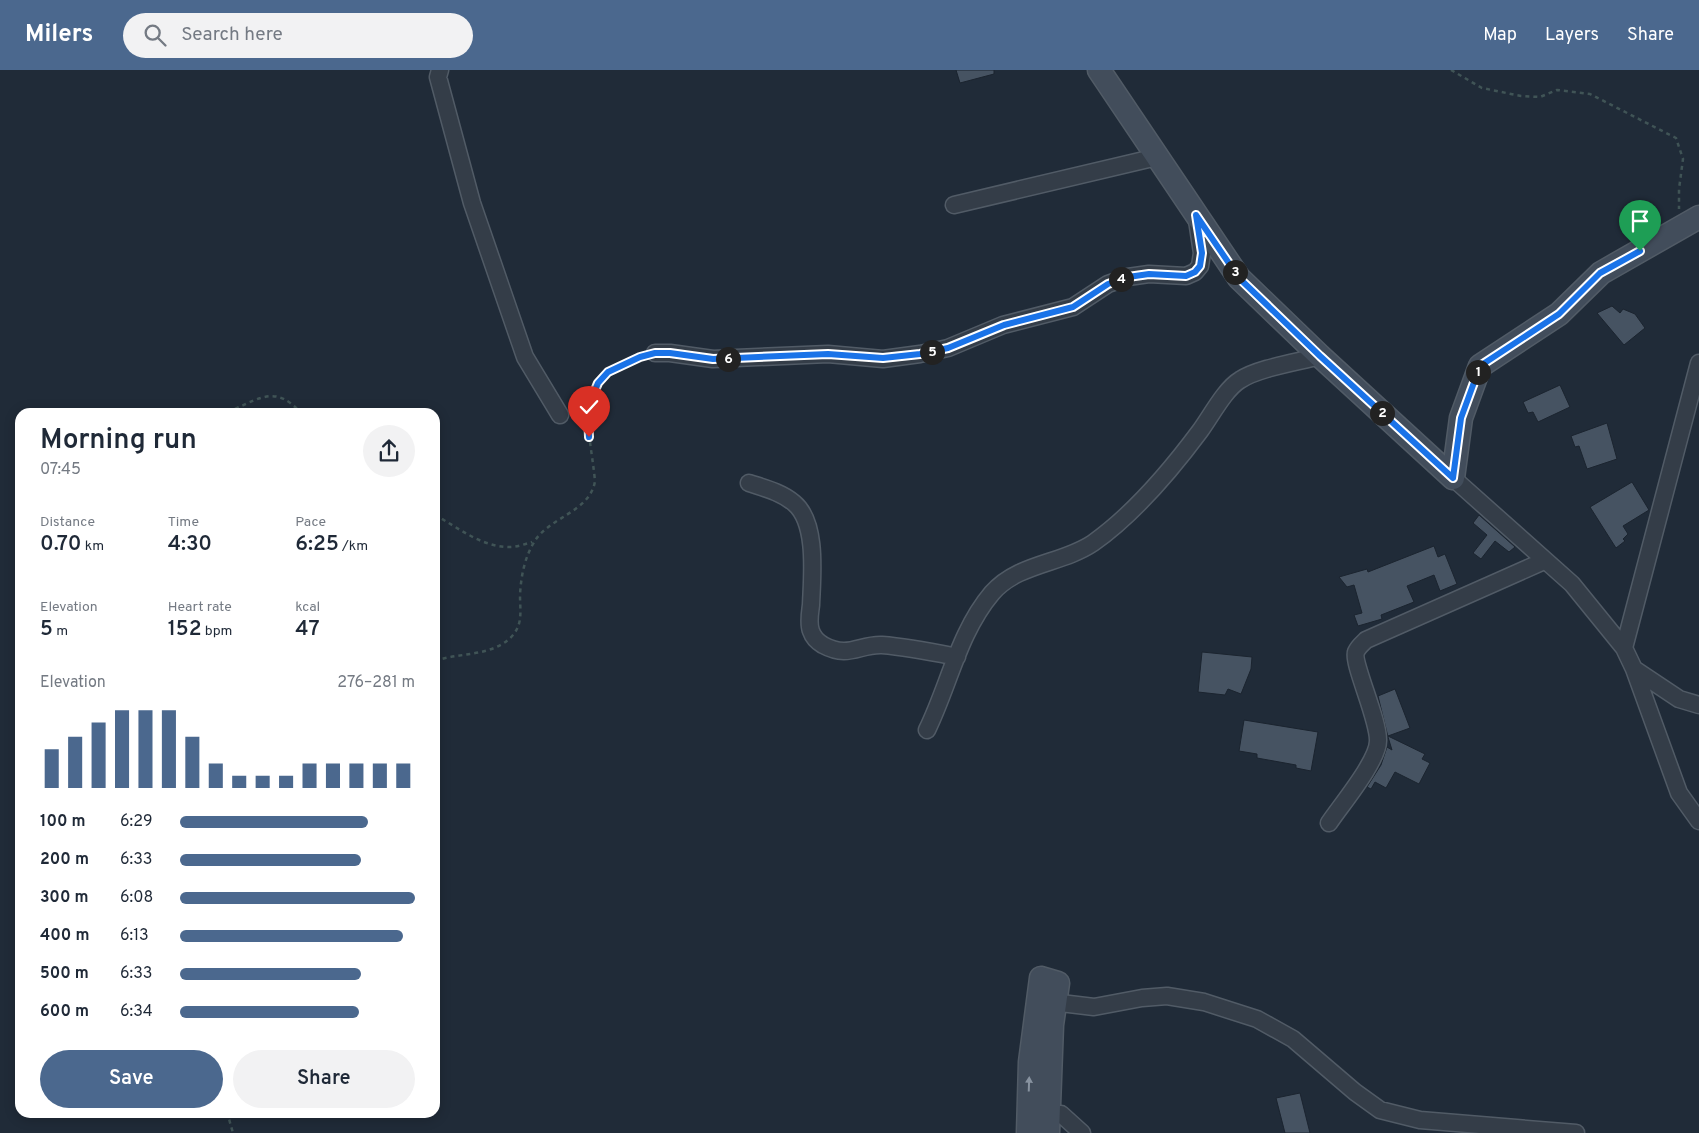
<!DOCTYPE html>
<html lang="en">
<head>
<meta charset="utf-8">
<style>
  body { margin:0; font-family:Overpass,sans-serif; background:#f2f2f3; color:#1f2937; height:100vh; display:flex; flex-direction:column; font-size:19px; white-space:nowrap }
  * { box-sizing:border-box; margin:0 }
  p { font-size:16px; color:#747a83 }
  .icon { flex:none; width:28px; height:28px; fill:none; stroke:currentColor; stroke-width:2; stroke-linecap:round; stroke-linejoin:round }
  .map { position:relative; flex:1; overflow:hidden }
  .drawer { position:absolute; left:15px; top:338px; width:425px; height:710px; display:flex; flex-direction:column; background:#fff; border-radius:15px; box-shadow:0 2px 12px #0003 }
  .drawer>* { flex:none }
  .pin { position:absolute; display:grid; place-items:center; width:42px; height:42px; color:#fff; margin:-51px -21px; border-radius:50% 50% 50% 0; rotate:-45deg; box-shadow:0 0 5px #0007 }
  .pin .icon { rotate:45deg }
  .km { position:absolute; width:25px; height:25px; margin:-12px; border-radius:50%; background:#222; color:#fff; font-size:14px; line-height:25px; text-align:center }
  .round { display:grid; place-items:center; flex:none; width:52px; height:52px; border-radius:26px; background:#f2f2f3 }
  .head { display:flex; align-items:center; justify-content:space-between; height:85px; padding:0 25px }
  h1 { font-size:28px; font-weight:600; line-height:38px }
  .stats { display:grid; grid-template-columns:repeat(3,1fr); gap:8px; height:85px; padding:5px 25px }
  .stats div { display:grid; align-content:center }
  .stats b { font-size:21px; font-weight:600 }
  .stats small { font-size:14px; font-weight:400 }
  .stats p { font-size:14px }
  .chart { height:140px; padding:10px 25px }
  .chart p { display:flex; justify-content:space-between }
  .chart svg { width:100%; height:90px; margin-top:5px; stroke:#4b688e; stroke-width:6 }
  .action { display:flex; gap:10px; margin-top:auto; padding:10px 25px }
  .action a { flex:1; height:58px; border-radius:30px; background:#4b688e; color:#fff; font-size:20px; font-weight:600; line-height:58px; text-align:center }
  .action a+a { background:#f2f2f3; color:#1f2937 }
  ul { padding:0 25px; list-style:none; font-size:16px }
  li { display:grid; grid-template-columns:80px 60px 1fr; align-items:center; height:38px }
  li i { height:12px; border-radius:6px; background:#4b688e }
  header { display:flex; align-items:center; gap:30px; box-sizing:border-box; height:70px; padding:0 25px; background:#4b688e; color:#fff }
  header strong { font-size:24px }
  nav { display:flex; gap:28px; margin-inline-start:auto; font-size:18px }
  .search { width:350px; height:45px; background:#f2f2f3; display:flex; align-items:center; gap:12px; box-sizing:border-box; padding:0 18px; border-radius:28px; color:#747a83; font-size:19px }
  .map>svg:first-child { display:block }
  .building { fill:#465362; stroke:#1b242f }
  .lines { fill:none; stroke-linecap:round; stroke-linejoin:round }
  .street-casing { stroke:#515b66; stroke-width:19 }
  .secondary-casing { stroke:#515b66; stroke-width:25 }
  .path { stroke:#405456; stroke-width:2.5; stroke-dasharray:4 4; stroke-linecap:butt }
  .street { stroke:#343d48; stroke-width:16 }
  .secondary { stroke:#424d5b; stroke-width:22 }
  .oneway { fill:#8893a0 }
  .route-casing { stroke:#fff; stroke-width:10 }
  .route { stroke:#1a73e8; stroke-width:6 }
</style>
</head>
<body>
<header>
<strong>Milers</strong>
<div class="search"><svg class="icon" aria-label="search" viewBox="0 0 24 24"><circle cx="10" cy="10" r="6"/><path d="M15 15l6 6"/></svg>Search here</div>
<nav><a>Map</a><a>Layers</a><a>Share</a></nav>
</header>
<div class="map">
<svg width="1699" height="1063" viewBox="0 0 1699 1063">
  <rect width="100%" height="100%" fill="#202b38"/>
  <!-- building -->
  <path class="building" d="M956,0H994V4L960,13Z
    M1612,236L1620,243L1623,239L1635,244L1645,258L1624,275L1597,243Z
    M1560,315L1570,337L1538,352L1533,342L1528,343L1523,332Z
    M1607,353L1617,389L1587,399L1579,376L1575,377L1571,366Z
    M1632,412L1649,440L1623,456L1628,464L1623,469L1625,471L1616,478L1590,437Z
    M1479,445L1515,477L1509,482L1495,471L1481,489L1473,483L1487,465L1473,453Z
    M1434,476L1438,487L1445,484L1457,514L1440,521L1434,505L1407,516L1414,532L1381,545L1382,549L1358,556L1354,545L1362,543L1354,515L1347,517L1339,507L1367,499L1368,502Z
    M1202,582L1252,587L1251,599L1241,624L1228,619L1225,625L1198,622Z
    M1395,619L1410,658L1388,666L1425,684L1422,689L1430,693L1419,714L1395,702L1386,718L1375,712L1371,719L1367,717L1381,695L1387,677L1392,680L1388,667L1378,626Z
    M1244,650L1318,662L1311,701L1296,698V695L1257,688V684L1239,681Z
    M1300,1023L1310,1063H1285L1276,1028Z"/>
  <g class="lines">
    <!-- street casing -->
    <g class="street-casing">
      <path id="street" d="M440,0L438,7L472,133L525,287L560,345
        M954,135L1157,87
        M655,283H670L713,289L828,284L883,289L920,284L948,278L1003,255L1073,237L1108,214L1128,207L1149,204L1186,206L1195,202L1200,196L1202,183L1197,150
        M1453,408L1572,514L1624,578L1634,599L1679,723L1699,751
        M749,413C764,418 781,422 794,433C818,453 812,507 811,535C810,543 808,553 811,561C813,567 818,572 823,575C849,589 859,574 882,575C908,577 932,582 957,587
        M1624,578L1699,293
        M1634,599L1679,629L1699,635
        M927,660C949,615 959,562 992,523C1018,493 1062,494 1093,473C1134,444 1171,400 1200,361C1211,346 1225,319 1240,310C1258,298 1298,292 1320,286
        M1329,753C1341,735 1378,691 1378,671C1379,650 1352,593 1356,582C1358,577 1363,573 1366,570L1544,491
        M1044,931L1094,937L1142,928L1167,926L1204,932L1257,949L1293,969L1355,1022L1380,1040L1420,1050L1576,1063
        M1061,1044L1082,1063"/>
    </g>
    <!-- secondary casing -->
    <g class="secondary-casing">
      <path id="secondary" d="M1099,0L1239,208L1320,286L1453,408
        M1453,408L1461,348L1480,296L1559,244L1601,203L1699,147
        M1028,1063L1030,992L1041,908L1058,913L1052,955L1048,1063"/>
    </g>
    <!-- path -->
    <path class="path" d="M1451,0L1482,18L1521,26L1540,27L1557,20L1590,24L1676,68L1683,89L1679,119V139
      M235,339C263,326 277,317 300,342
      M435,445C459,458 481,477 510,477C517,477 525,474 532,472
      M435,591C460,582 494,587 513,565C523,553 520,540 520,525C521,507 524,490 533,474C547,447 590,443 595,411C589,350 570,313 642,287
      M227,1042L233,1063"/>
    <!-- street -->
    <use href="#street" class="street"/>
    <!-- secondary -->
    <use href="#secondary" class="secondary"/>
  </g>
  <!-- one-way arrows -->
  <defs><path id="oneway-solid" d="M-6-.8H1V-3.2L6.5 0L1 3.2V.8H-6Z" transform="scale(1.25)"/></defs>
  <use class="oneway" href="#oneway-solid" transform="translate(1029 1014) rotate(-88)"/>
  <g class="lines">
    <!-- route casing -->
    <g class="route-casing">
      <path id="route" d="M589,367L588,344L591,330L598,313L608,302L640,287L655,283H670L713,289L828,284L883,288L920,284L948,278L1004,255L1073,237L1108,214L1128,207L1149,204L1186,206L1195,202L1200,196L1202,183L1196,145L1239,208L1320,286L1453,408L1461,348L1480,296L1559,244L1600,203L1640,181"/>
    </g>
    <!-- route -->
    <use href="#route" class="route"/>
  </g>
</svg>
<div class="pin" style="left:1640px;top:181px;background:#1e9e55"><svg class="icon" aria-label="arrive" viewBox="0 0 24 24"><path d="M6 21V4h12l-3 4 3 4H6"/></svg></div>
<div class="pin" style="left:589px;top:367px;background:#d93025"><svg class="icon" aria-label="check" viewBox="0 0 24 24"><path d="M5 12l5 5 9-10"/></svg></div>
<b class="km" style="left:1478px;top:302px">1</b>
<b class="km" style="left:1382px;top:343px">2</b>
<b class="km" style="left:1235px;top:202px">3</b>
<b class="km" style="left:1121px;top:209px">4</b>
<b class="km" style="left:932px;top:282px">5</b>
<b class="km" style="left:728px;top:289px">6</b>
<section class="drawer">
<div class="head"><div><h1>Morning run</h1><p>07:45</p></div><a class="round"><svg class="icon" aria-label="share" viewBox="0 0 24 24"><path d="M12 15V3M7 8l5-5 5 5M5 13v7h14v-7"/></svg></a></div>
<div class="stats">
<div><p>Distance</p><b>0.70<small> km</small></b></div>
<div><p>Time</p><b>4:30</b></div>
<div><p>Pace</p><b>6:25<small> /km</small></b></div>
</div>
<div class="stats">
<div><p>Elevation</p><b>5<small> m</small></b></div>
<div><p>Heart rate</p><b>152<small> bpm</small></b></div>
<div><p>kcal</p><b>47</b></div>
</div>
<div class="chart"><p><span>Elevation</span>276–281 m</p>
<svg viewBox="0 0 160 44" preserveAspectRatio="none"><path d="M5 44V25M15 44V19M25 44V12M35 44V6M45 44V6M55 44V6M65 44V19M75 44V32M85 44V38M95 44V38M105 44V38M115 44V32M125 44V32M135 44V32M145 44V32M155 44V32"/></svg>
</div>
<ul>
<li><b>100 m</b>6:29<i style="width:80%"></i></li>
<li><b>200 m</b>6:33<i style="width:77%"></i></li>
<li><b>300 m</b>6:08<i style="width:100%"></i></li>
<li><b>400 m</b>6:13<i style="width:95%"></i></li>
<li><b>500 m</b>6:33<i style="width:77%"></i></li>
<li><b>600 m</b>6:34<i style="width:76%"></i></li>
</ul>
<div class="action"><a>Save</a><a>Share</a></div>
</section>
</div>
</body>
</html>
